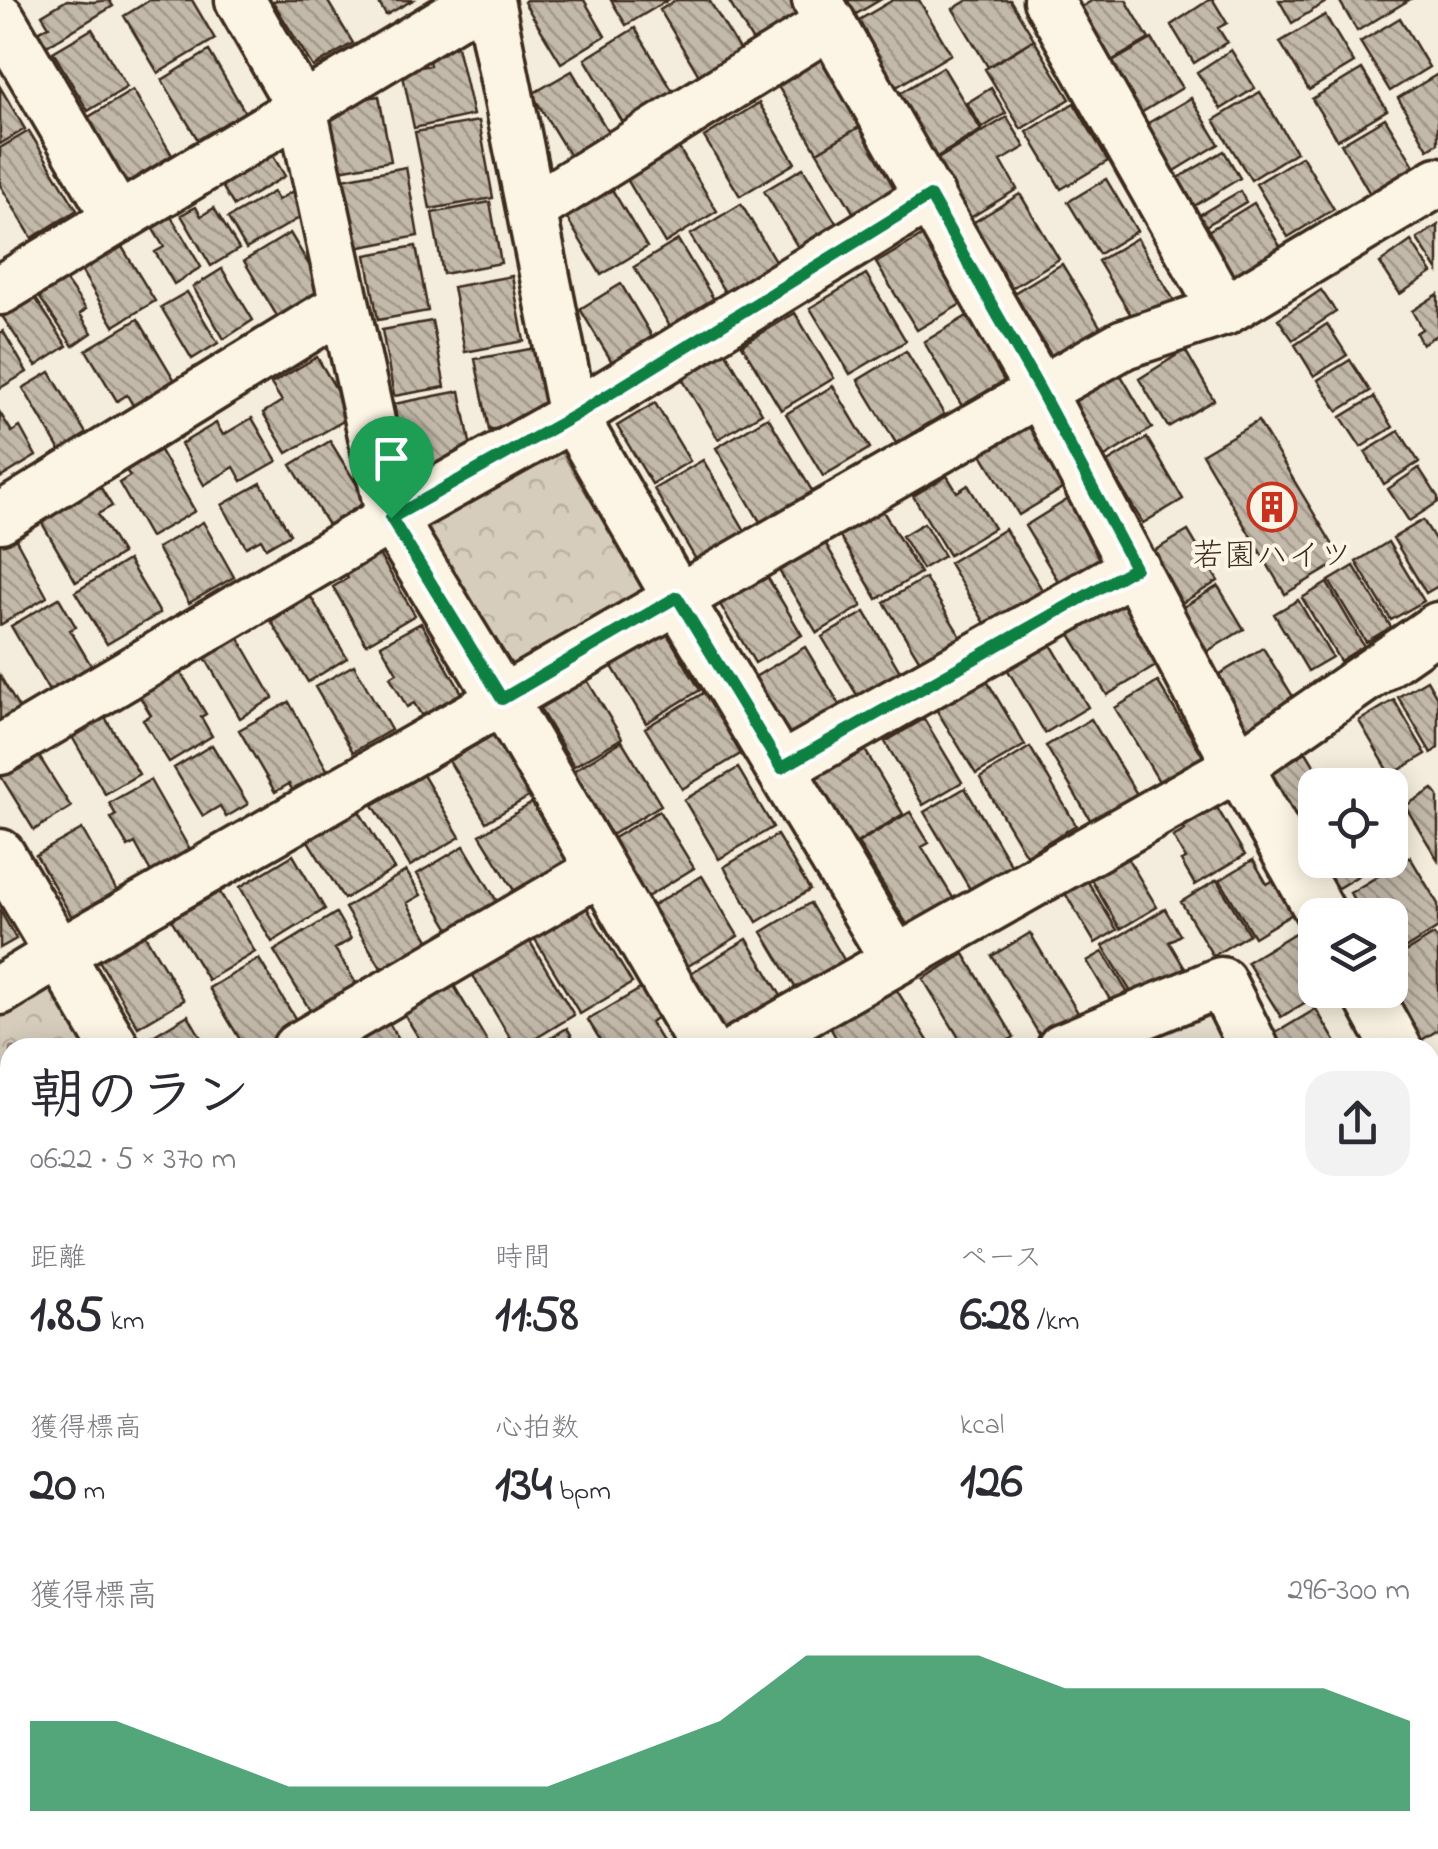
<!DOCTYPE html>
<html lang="ja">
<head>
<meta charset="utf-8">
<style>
  body { margin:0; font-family:"Indie Flower","Klee One",sans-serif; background:#f2f2f3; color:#2b2b33; height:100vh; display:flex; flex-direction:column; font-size:38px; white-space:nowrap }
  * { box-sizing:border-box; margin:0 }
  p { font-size:32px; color:#7c7c81 }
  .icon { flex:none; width:55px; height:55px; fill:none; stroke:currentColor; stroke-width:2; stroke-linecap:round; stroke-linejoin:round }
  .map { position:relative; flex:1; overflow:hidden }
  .details { position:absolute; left:0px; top:1038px; width:1440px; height:812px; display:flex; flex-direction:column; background:#fff; border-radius:30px 30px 0 0; box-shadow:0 5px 25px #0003 }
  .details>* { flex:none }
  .controls { position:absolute; left:1298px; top:768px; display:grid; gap:20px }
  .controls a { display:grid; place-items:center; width:110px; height:110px; border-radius:20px; background:#fff; box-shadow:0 5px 25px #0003; font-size:50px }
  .pin { position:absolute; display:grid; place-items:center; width:85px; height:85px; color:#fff; margin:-102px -42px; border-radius:50% 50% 50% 0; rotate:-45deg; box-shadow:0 0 10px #0007 }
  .pin .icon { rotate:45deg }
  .round { display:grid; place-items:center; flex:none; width:105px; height:105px; border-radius:30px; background:#f2f2f3 }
  .overview { display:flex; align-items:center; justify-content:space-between; height:170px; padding:0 30px }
  h1 { font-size:55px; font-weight:800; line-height:75px }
  .figures { display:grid; grid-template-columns:repeat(3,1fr); gap:15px; height:170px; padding:10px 30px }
  .figures div { display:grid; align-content:center }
  .figures b { font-size:50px; font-weight:800 }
  .figures small { font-size:28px; font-weight:400 }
  .figures p { font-size:28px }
  .chart { height:280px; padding:20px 30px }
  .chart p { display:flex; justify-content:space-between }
  .chart svg { width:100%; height:180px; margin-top:10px; fill:#0b8043; opacity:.7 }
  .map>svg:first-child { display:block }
  .built { fill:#e5ddce }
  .green { fill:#d6cdbd; stroke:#887c6e; stroke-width:2.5 }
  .park { fill:url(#park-crowns); stroke:#887c6e; stroke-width:2.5 }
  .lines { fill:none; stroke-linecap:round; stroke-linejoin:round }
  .stream { stroke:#817466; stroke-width:11 }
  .building { fill:url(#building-back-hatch); stroke:#3b2a1e; stroke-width:2.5 }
  .minor-casing { stroke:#3b2a1e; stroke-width:55 }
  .minor { stroke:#fcf5e5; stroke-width:48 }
  .route-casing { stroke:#fff; stroke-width:20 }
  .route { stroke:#0b8043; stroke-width:12 }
  .labels { text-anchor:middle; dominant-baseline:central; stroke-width:8; stroke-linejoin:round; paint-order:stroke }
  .poi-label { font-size:32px; fill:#3b2a1e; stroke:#fcf5e5 }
</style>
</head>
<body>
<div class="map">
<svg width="1438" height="1849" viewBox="0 0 1438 1849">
  <defs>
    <pattern id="park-crowns" width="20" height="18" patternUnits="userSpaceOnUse" patternTransform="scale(2.5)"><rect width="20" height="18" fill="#d6cdbd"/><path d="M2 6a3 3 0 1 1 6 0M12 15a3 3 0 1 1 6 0" fill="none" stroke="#b9b0a2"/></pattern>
    <pattern id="building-back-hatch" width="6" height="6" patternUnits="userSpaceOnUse" patternTransform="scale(2.5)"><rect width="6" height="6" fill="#c3b9aa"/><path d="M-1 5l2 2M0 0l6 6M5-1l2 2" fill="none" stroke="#a0978a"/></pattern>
  </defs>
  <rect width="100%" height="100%" fill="#f4eddd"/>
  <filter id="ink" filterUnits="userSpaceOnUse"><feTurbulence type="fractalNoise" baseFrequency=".01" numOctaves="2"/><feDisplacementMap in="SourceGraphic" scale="20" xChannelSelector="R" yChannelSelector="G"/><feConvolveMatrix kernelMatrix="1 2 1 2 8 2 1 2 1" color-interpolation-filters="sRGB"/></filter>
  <g filter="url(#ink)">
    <!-- built -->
    <path class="built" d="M1199,998L1227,1047L1079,1048Z
      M1438,1064V1535L1430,1541V1068Z"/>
    <!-- green -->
    <path class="green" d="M1430,1132L1438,1145V1449L1430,1454Z"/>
    <!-- park -->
    <path class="park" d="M549,431L648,595L498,685L400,521Z
      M37,987L55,991L88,1047L10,1048V1177L0,1160V1009Z"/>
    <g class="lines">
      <!-- stream -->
      <path class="stream" d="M1430,1593L1438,1588
        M1067,1849L1080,1840"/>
    </g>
    <!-- building -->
    <path class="building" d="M67,0L93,2L109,0L113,6L45,47L36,33L49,26L42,15Z
      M150,0H192L215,39L158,73L124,16Z
      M277,0H327L353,43L313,67L273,2Z
      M377,0H413L386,15Z
      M526,0H584L605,36L561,63L524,2Z
      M611,0H668L626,25Z
      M676,0H709L745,59L704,84L660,10Z
      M728,0H793L809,26L761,55Z
      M847,0H880L856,14Z
      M893,0H919L951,54L893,89L854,23Z
      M968,0H1010L1034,39L988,67L953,9Z
      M1093,0H1126L1149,39L1106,64L1075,11Z
      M1209,0H1213L1227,23L1218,28L1227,42L1194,63L1171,25Z
      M1279,0H1325L1326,2L1292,23Z
      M1339,0H1409L1357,31Z
      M1325,15L1354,63L1309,90L1280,42Z
      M1400,18L1429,67L1390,91L1360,42Z
      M635,28L675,95L625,126L585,59Z
      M92,29L127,87L88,111L53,52Z
      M1152,39L1182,88L1139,114L1109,64Z
      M1034,40L1070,99L1021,129L985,69Z
      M457,46L473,115L414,128L402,71L430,65L427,52Z
      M1231,50L1255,88L1221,109L1197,72Z
      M209,51L245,112L198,140L162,80Z
      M819,57L861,126L817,152L776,83Z
      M943,67L981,130L935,158L897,95Z
      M1362,69L1387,110L1337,140L1312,99Z
      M572,71L610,135L571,158L532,94Z
      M1438,74V143L1428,149L1398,98Z
      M0,87L25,129L0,144Z
      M991,88L1006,113L982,128L967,103Z
      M133,90L172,155L126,183L87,118Z
      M1260,92L1296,152L1251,180L1214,120Z
      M379,96L391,161L339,170L327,105Z
      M1191,98L1219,144L1173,172L1145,125Z
      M759,103L795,163L740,196L704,137Z
      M1074,103L1108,161L1061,189L1027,132Z
      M1007,117L1025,147L1001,161L1017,189L970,218L936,160Z
      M1385,118L1418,172L1373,199L1341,144Z
      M479,121L493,198L430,209L415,132Z
      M861,126L905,201L862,227L817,152Z
      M29,131L77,210L32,238L0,185V148Z
      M677,145L717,211L665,243L625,176Z
      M267,146L285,176L234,206L216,176Z
      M1224,151L1240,178L1191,208L1175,180Z
      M1302,156L1334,209L1288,237L1256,184Z
      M406,167L418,236L356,248L343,179Z
      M803,168L847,241L808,264L764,191Z
      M602,173L647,247L601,275L556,200Z
      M1106,179L1137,231L1099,254L1068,202Z
      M293,191L306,214L246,249L228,218L273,192L278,200Z
      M1240,191L1246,202L1197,231L1191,220Z
      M1020,194L1059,259L1010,289L971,224Z
      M490,202L501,263L443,274L432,213Z
      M1254,203L1286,256L1237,285L1205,233Z
      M741,204L783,274L732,304L690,235Z
      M196,207L201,216L214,208L239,249L211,266L181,215Z
      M170,215L201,267L174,284L155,252L164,247L151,226Z
      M1438,225V271L1417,239Z
      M290,233L332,303L286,331L244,261Z
      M925,234L966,301L917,330L876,263Z
      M116,237L155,301L114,326L76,262Z
      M1137,238L1175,302L1137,325L1098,261Z
      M678,240L721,311L677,338L634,267Z
      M1411,241L1432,273L1400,294L1380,263Z
      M416,246L428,311L378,320L366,255Z
      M1062,264L1101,328L1052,357L1014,293Z
      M222,269L253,320L224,339L193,287Z
      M866,274L906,341L850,374L810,308Z
      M512,276L524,341L465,352L453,287Z
      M63,277L86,309L80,314L92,333L73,346L38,295Z
      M621,284L662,353L621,377L580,309Z
      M30,290L67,346L36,366L0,313Z
      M1321,290L1336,312L1293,340L1278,319Z
      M187,292L218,343L192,359L161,307Z
      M1438,294V334L1422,344L1416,333L1422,329L1412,311Z
      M795,313L834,378L781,410L742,345Z
      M967,316L1005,380L962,406L924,342Z
      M138,319L177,384L135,409L127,395L117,401L86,350Z
      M432,321L445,387L394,396L382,330Z
      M1327,324L1347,355L1314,376L1295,345Z
      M3,331L27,372L0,388V333Z
      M541,347L555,418L489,430L475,359Z
      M1185,350L1214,400L1168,427L1139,379Z
      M725,351L762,413L718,439L681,377Z
      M906,351L944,414L896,443L858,380Z
      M317,357L352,416L287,453L263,413L282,401L271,384Z
      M1350,360L1370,391L1338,411L1318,380Z
      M50,372L87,435L60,451L23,388Z
      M1119,372L1152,428L1100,460L1066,404Z
      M833,386L870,448L823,476L786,414Z
      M460,391L473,458L406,470L394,404Z
      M1374,397L1393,427L1361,447L1341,417Z
      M655,403L690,461L652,484L617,426Z
      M0,413L12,432L20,427L36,456L0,478Z
      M768,417L814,494L762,525L716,448Z
      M252,418L277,461L242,481L234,467L204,485L181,444L216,423L223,435Z
      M1258,421L1342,560L1285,594L1202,454Z
      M1028,422L1067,486L1019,515L980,451Z
      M1399,431L1419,462L1384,484L1365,452Z
      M1147,438L1183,499L1143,523L1106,463Z
      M330,441L367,501L328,525L291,465Z
      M159,449L195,511L150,537L119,483L130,476L125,469Z
      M703,460L747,534L698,563L654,489Z
      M1419,468L1438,497V502L1409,521L1388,489Z
      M947,476L957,492L968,485L994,528L949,555L913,496Z
      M98,483L112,506L98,514L122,554L76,582L39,518Z
      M261,483L290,534L266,548L261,539L246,547L222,505Z
      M1070,498L1109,564L1064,591L1025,526Z
      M881,508L920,573L877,599L838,533Z
      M1423,520L1438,544V586L1426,593L1393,538Z
      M203,522L234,577L189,603L157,548Z
      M924,523L944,556L922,569L902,536Z
      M1005,529L1049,601L992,635L949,563Z
      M1188,531L1218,581L1182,603L1152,552Z
      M13,534L47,597L0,625V541Z
      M824,541L862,606L817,633L778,569Z
      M1388,542L1424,601L1391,620L1356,562Z
      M377,551L415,615L366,644L333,587L348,578L344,571Z
      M128,560L160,613L107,644L75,592Z
      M1354,566L1391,627L1366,642L1329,581Z
      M765,573L802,635L755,663L718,601Z
      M925,578L964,642L923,666L884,602Z
      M1327,583L1364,646L1340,661L1302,598Z
      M1218,586L1244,629L1206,652L1180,609Z
      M1122,592L1164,661L1107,695L1065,626Z
      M311,597L347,658L308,682L271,621Z
      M59,598L76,627L70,630L95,672L63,690L60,684L49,691L11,626Z
      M1298,600L1332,657L1308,671L1274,614Z
      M865,612L905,680L863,705L822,637Z
      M421,623L462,693L422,716L414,703L407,707L390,677L397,673L381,645Z
      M665,630L700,690L646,723L610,663Z
      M238,637L273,698L240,718L204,656Z
      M1049,641L1088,707L1045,733L1006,667Z
      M805,647L846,715L796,745L755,677Z
      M1263,648L1297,703L1247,734L1213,678Z
      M354,665L391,730L353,752L315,687Z
      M180,671L206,714L201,717L212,736L169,762L143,720L151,715L140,697Z
      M584,675L622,738L574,766L537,704Z
      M0,676L20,710L0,722Z
      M984,676L1025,745L976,774L934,706Z
      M1427,680L1438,699V748L1431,753L1398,697Z
      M1158,682L1203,756L1160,783L1115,708Z
      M705,692L742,753L682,789L645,728Z
      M1394,700L1426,754L1391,775L1359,721Z
      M289,702L329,773L294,793L289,784L275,792L239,730Z
      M100,709L139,774L105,794L67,728Z
      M924,719L962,782L923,805L885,742Z
      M1091,719L1140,799L1094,826L1046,746Z
      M493,735L530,796L486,822L449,761Z
      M622,741L661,805L611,835L573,771Z
      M212,745L248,804L226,817L220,806L203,816L174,768Z
      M862,745L903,814L853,845L812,776Z
      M1030,747L1076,825L1026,855L980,778Z
      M35,750L71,807L34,830L0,775V771Z
      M1306,752L1326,785H1315V815L1294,828L1263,778Z
      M738,768L773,827L719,859L684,800Z
      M423,775L460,837L410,866L373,805Z
      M150,780L190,850L151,872L135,843L128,847L111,818L116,815L109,803Z
      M965,788L1011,865L970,889L924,812Z
      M1433,789L1438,796V860L1405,806Z
      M1209,794L1245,855L1195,885L1181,861L1186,859L1173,837L1185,830L1176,815Z
      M354,803L394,869L344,899L303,833Z
      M532,803L570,866L518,897L480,835Z
      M659,811L694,868L647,897L612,839Z
      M910,812L929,843L922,847L955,901L909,928L858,843Z
      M1315,821V860H1377L1379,863L1333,891L1297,832Z
      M82,829L118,893L73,919L36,855Z
      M777,835L810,890L757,922L724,867Z
      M464,846L501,908L454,936L417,874Z
      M1122,849L1157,907L1120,929L1086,871Z
      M293,855L325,909L272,942L240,887Z
      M1410,857L1438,904V928L1390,958V915H1363L1350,893Z
      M1253,860L1267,884L1284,874L1304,907L1254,937L1220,880Z
      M406,871L421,895L407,903L438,955L390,983L345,908Z
      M1082,872L1117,930L1095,943L1060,885Z
      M702,876L738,936L678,972L642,912Z
      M1217,880L1249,934L1213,956L1181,902Z
      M214,882L255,952L208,980L166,911Z
      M582,900L632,983L580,1014L530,931Z
      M810,903L849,968L801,997L762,932Z
      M1165,909L1180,935L1169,942L1190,977L1140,1007L1103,946Z
      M0,910L16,939L0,948Z
      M336,913L351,939L335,949L365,998L319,1025L274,951Z
      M1298,931L1315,960V990H1326L1281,1017L1247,962Z
      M143,932L184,1000L138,1027L98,959Z
      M1030,933L1083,1021L1045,1044L992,956Z
      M1434,935L1438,940V1030L1408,1048L1390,990V961Z
      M747,939L783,999L725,1034L689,974Z
      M529,940L574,1015L520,1048H516L472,974Z
      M1103,952L1131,998L1115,1008L1087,961Z
      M964,954L1014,1037L996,1048H965L923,979Z
      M259,959L304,1033L279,1048H245L209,988Z
      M652,982L669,1011L650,1022L666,1048H605L588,1020Z
      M453,984L491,1048H425L404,1014Z
      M893,984L930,1044L925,1048H842L828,1024Z
      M1316,1009L1339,1048H1275L1269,1037Z
      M188,1015L207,1048H146L143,1042Z
      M387,1020L404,1048H341Z
      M567,1028L579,1048H534Z
      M10,1282V1348L0,1354V1288Z
      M2,1494L10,1507V1600L3,1604L0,1598V1495Z
      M10,1608V1638L0,1642V1612Z
      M10,1646V1693L6,1694L0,1680V1649Z
      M8,1740L10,1743V1806L0,1788V1744Z
      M50,1840H60L65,1849H33Z
      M100,1840H144L149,1849H105Z
      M286,1840H299L304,1849H269Z
      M360,1840H400L405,1849H346Z
      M744,1840H765L771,1849H729Z
      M770,1840H809L815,1849H775Z
      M814,1840H845L830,1849H819Z
      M858,1840H877L882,1849H844Z
      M884,1840H915L920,1849H889Z
      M1184,1840H1267L1272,1849H1190Z
      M1328,1840H1353L1354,1849H1333Z"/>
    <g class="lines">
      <!-- minor casing -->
      <g class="minor-casing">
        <path id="minor" d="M240,0L302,108L391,518L502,699L705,1048
          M489,0L573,416L677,597L895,959
          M817,0L1040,391L1238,766L1322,915
          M1048,0L1224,311
          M0,18L118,219
          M532,209L831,23
          M0,290L480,0
          M0,518L345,305
          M0,750L391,518L573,416L930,196
          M781,768L1135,568
          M0,854L115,1048
          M0,990L59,954L1040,391L1124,344L1224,311L1438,182
          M1365,990L1397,1048
          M297,1048L601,870
          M742,1048L1238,766L1438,627
          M1062,1048L1221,982L1254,1048
          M0,1189L10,1206
          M0,1471L10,1465
          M1430,1555L1438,1549
          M1430,1647L1438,1641
          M0,1840L10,1834
          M592,1840L597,1849
          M1387,1840V1849
          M1003,1849L1016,1840
          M1127,1849L1140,1840"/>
      </g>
      <!-- minor -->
      <use href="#minor" class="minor"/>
    </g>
  </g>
  <g class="lines" filter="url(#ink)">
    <!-- route casing -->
    <g class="route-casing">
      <path id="route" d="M930,196L1040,390L1135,568L781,768L677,597L502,699L391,518L574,416Z"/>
    </g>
    <!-- route -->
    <use href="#route" class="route"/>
  </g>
  <!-- icons -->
  <defs>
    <g id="building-ring" transform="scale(2.5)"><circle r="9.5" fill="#fcf5e5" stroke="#c8321e" stroke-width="1.5"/><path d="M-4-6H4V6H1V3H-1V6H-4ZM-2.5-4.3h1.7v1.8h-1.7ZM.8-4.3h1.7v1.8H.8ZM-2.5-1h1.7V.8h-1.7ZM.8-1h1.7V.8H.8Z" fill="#c8321e"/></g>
  </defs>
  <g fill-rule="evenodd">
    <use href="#building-ring" x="1272" y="507"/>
  </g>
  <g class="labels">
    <!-- poi labels -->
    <g class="poi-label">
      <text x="1272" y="557">若園ハイツ</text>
    </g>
  </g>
</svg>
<div class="controls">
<a><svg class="icon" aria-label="locate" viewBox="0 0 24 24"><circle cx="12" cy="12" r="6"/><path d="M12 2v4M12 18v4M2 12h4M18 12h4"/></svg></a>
<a><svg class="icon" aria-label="layers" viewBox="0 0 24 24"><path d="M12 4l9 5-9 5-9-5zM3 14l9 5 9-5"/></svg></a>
</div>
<div class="pin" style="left:391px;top:518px;background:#1e9e55"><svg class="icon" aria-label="arrive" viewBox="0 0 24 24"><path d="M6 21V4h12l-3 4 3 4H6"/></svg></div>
<section class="details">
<div class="overview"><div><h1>朝のラン</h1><p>06:22 · 5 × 370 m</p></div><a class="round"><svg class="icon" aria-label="share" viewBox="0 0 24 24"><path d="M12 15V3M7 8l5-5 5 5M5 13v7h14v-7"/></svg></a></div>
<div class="figures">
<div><p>距離</p><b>1.85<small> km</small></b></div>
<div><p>時間</p><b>11:58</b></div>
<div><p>ペース</p><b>6:28<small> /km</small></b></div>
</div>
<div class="figures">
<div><p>獲得標高</p><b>20<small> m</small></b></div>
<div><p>心拍数</p><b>134<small> bpm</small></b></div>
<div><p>kcal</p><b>126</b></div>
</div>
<div class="chart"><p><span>獲得標高</span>296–300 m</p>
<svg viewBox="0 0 160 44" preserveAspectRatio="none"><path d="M0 44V22L10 22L20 30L30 38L40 38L50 38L60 38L70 30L80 22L90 6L100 6L110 6L120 14L130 14L140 14L150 14L160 22V44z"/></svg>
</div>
</section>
</div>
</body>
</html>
